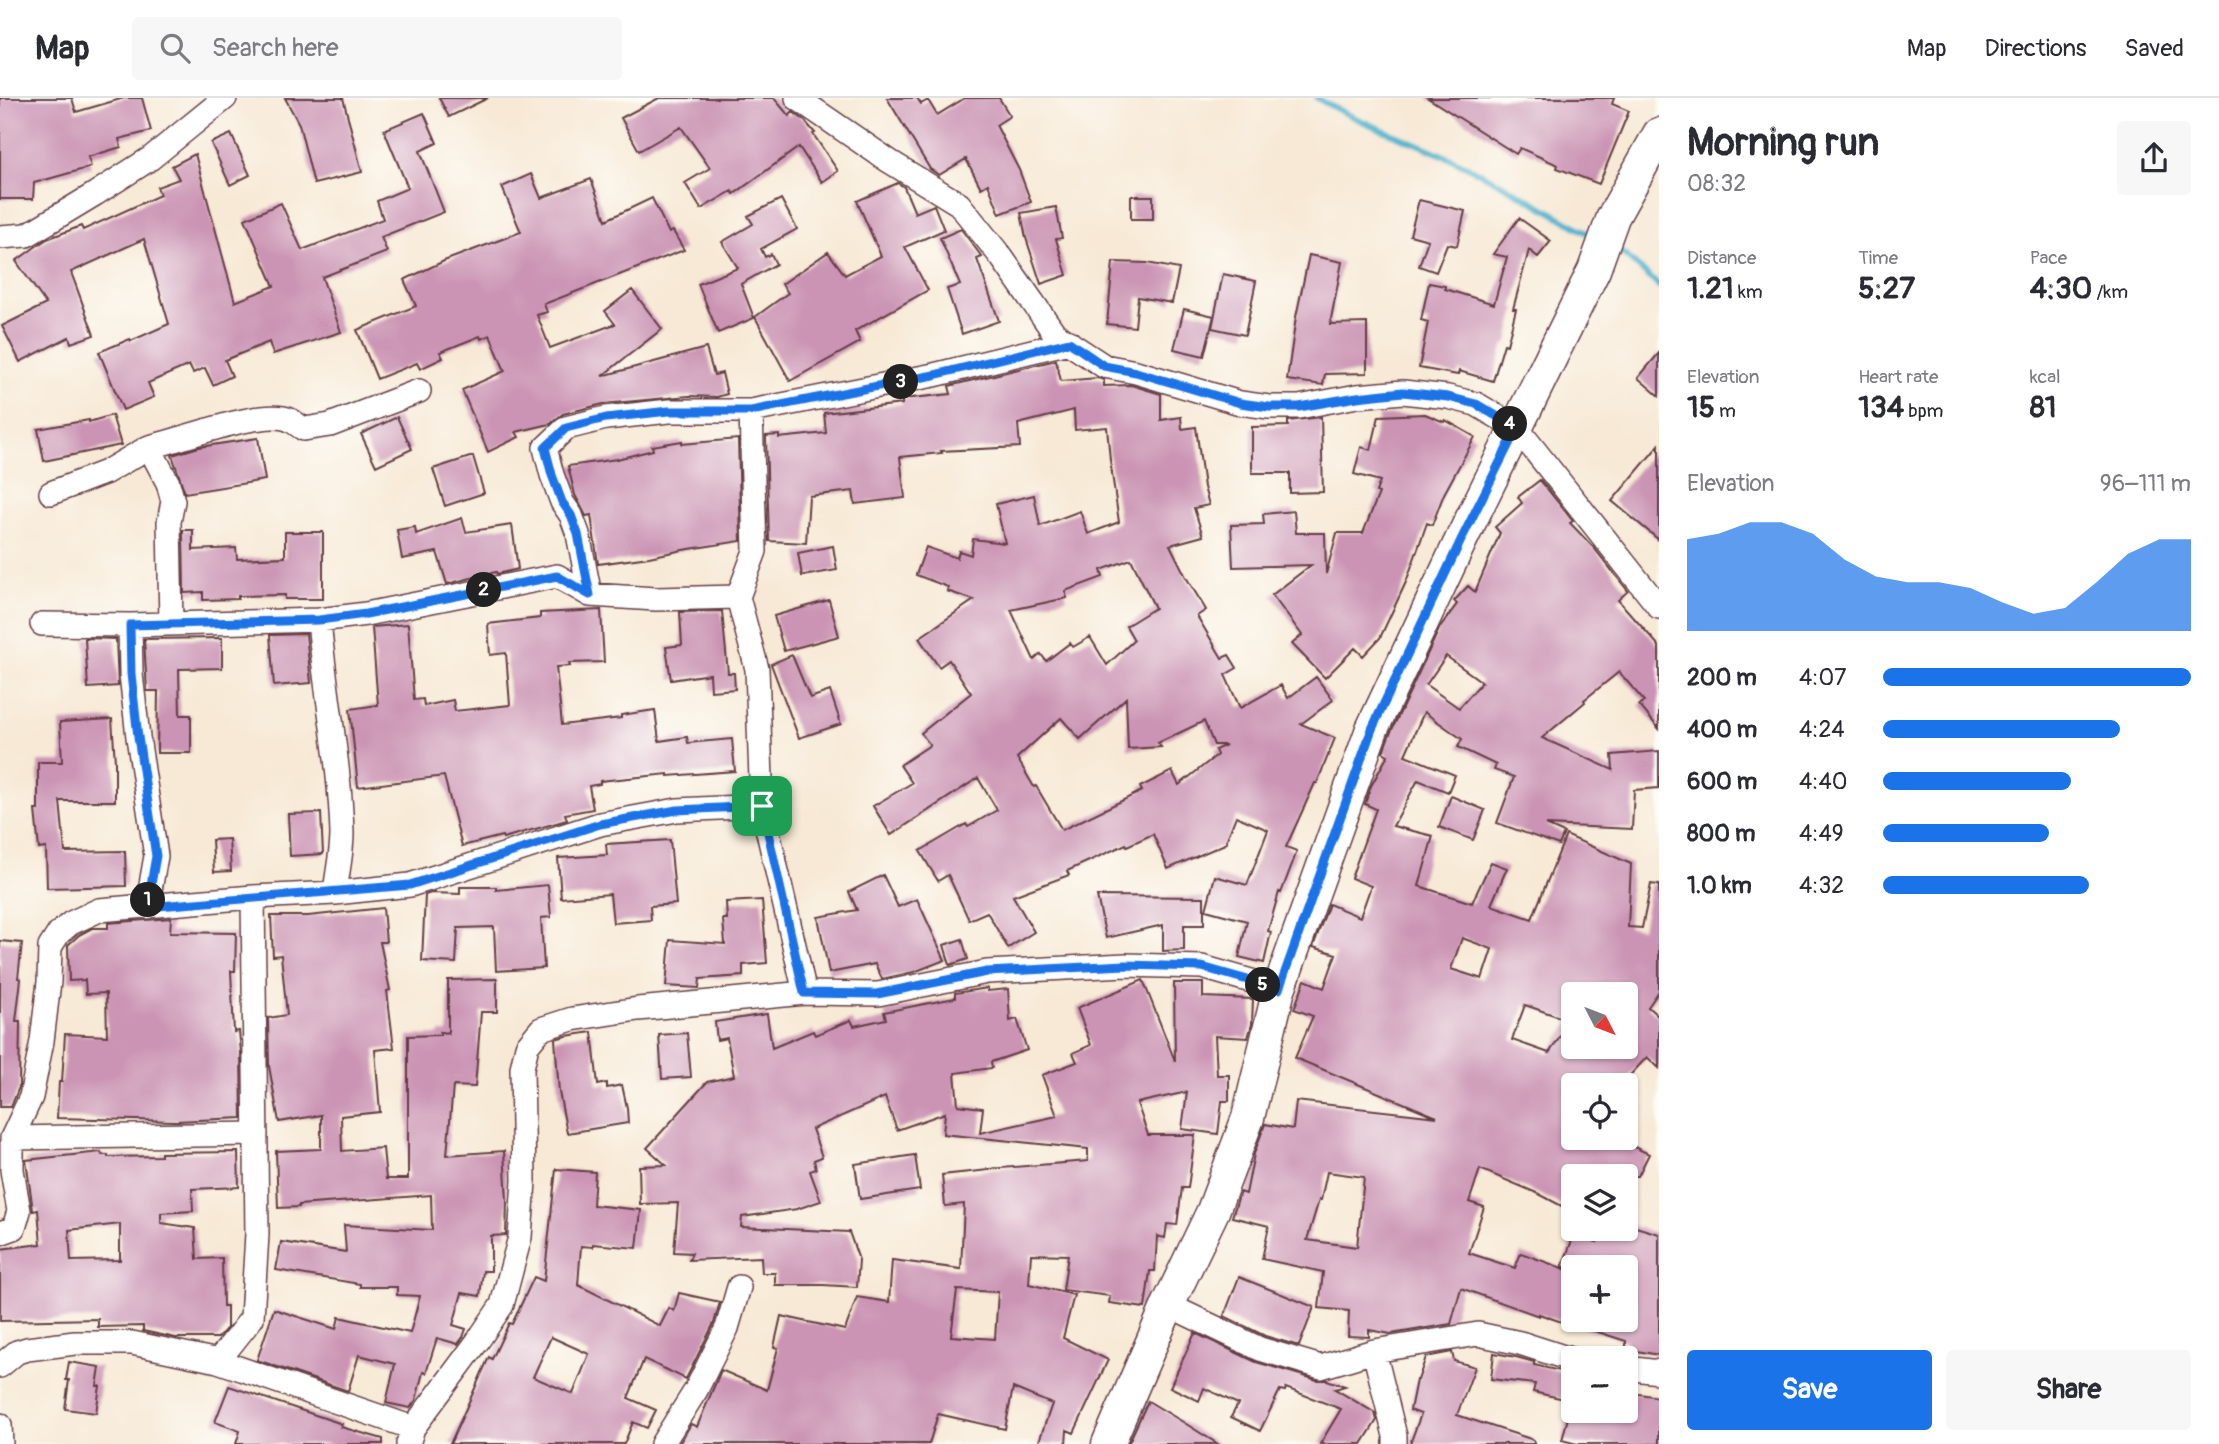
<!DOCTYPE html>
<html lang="en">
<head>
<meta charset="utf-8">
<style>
  body { margin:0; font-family:Pangolin,sans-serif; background:#f7f7f7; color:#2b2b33; height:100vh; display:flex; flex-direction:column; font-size:26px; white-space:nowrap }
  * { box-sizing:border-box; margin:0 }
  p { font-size:23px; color:#7c7c81 }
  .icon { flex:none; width:38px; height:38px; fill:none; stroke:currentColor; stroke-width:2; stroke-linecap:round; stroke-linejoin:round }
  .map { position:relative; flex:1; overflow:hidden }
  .details { display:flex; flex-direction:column; background:#fff; width:560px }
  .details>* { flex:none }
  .needle { width:46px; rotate:132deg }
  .controls { position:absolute; left:1561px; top:884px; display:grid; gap:14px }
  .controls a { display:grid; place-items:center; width:77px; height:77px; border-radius:7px; background:#fff; box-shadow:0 2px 5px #0004; font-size:35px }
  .pin { position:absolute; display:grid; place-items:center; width:60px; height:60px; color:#fff; margin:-30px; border-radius:14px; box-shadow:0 4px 10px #0006 }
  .km { position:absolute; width:35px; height:35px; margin:-18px; border-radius:50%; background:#222; color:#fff; font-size:19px; line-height:35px; text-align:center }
  .round { display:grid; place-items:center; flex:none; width:74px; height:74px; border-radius:7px; background:#f7f7f7 }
  .summary { display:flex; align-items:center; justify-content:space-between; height:119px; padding:0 28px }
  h1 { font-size:38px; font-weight:700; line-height:52px }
  .stats { display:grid; grid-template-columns:repeat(3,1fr); gap:10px; height:119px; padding:7px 28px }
  .stats div { display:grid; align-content:center }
  .stats b { font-size:30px; font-weight:700 }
  .stats small { font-size:19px; font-weight:400 }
  .stats p { font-size:19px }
  .chart { height:196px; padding:14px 28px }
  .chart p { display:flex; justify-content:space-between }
  .chart svg { width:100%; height:126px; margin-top:7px; fill:#1a73e8; opacity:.7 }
  .cta { display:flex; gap:14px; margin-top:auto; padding:14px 28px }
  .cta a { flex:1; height:80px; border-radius:7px; background:#1a73e8; color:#fff; font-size:28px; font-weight:700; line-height:80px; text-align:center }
  .cta a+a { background:#f7f7f7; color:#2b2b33 }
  ul { padding:0 28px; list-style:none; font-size:23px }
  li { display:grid; grid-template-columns:112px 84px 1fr; align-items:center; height:52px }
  li i { height:18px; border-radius:9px; background:#1a73e8 }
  header { display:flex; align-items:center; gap:42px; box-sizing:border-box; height:98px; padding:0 35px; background:#fff; border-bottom:2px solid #e1e1e2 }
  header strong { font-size:33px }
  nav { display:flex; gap:38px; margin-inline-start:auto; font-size:24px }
  .search { width:490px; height:63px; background:#f7f7f7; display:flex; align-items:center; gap:18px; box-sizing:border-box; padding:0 24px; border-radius:7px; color:#7c7c81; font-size:26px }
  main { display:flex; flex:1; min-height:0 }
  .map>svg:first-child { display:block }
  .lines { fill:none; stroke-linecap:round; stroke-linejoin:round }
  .stream { stroke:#4cb0cb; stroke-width:6 }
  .building { fill:#cb94b4; fill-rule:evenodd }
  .street-casing { stroke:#643d44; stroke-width:26 }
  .secondary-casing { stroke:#643d44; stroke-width:35 }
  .street { stroke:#fff; stroke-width:23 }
  .secondary { stroke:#fff; stroke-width:32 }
  .route-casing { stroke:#fff; stroke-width:14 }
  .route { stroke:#1a73e8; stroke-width:9 }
</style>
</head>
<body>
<header>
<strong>Map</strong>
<div class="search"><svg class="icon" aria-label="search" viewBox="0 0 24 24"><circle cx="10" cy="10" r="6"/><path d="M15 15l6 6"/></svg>Search here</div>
<nav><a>Map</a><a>Directions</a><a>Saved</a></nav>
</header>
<main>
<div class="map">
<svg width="1659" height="1346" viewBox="0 0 1659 1346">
  <rect width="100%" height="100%" fill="#fdfcf7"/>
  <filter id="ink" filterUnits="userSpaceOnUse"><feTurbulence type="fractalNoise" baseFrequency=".0143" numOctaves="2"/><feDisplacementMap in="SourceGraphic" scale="14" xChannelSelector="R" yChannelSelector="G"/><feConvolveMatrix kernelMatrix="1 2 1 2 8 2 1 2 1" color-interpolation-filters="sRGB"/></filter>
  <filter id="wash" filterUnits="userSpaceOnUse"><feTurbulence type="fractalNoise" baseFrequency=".00686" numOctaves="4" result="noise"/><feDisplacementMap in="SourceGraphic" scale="28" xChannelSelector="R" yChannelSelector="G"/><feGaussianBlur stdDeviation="1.57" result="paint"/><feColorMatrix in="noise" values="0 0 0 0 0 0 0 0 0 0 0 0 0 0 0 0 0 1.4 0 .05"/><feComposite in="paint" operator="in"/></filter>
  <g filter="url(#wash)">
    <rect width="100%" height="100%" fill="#f7e9d5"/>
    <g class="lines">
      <!-- stream -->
      <path class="stream" d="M1317,0C1364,28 1416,43 1464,67C1510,89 1553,115 1596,140
        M1612,149L1626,158L1659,188"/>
    </g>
    <g id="blocks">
      <!-- building -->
      <path class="building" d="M0,0H72L76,14L124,0H142L151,33L119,41L121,49L88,59L91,69L34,85L33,101H0Z
        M285,0H343L362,74L314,86L299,26Z
        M439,0H488L449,19Z
        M659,0H774L789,18L793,14L804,22L815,35L813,36L838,73L822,84L799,49L734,96L732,93L701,111L685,85L710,70L681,29L639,53L621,20Z
        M887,0H917L921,6L928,2L937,17L965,0H999L1010,18L996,27L1019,72L1031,104L1000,116L988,86L981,90L966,61L939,77L930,71Z
        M1428,0H1614L1612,6L1629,13L1599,86L1557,70L1558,67L1520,50L1516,56Z
        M424,15L437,45L420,53L444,114L381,139L387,154L322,179L341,234L273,256L269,244L225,262L232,278L213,287L205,270L193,275L189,267L148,285L154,299L123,312L99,254L130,241L131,243L169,226L144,141L71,174L94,237L71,245L69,239L20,264L2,228L46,206L16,163L38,147L47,141L81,128L83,132L160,97L157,89L179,81L172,68L195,56L235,204L274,188L245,121L281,105L302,152L383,121L377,103L408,90L384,32Z
        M231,36L250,77L230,87L211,45Z
        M531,76L541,100L591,81L606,122L652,100L669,135L673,133L684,152L544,206L547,214L537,217L550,250L615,226L605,213L632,192L662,231L602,278L706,250L714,277L722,275L727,296L717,299L689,298L603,306L563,316L550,326L516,334L519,339L488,354L462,292L505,273L490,237L481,241L480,238L440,254L443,260L420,271L417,265L377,281L357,232L416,208L404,182L444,163L521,134L502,89Z
        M898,85L904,89L915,115L934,107L944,132L905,149L928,192L855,233L860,244L790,283L755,219L788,195L782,186L828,154L845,177L881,158L857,103Z
        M1131,98H1153V121H1131Z
        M781,101L797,131L761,151L765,159L771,156L776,166L741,186L754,220L718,235L698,186L738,170L722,144L753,126L748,118Z
        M1419,102L1465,113L1457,148L1447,146L1436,174L1419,168L1428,142L1410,137Z
        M1056,109L1062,140L1056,141L1067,177L1041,186L1026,140L1021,115Z
        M1519,120L1551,143L1538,159L1529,152L1513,211H1516L1507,247L1504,246L1493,283L1459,273L1458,277L1419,270L1428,224L1421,222L1429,185L1445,188V191L1494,206L1507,159L1493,156Z
        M961,131L982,159L977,161L999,223L962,236L947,191L960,187L940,140Z
        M1309,157L1342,164L1330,226L1367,225V275L1325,276L1323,287L1287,282L1296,219Z
        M1113,164L1147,165L1179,171L1172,205L1138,199L1135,229L1107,226Z
        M1223,176L1256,183L1245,237L1212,230Z
        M1184,211L1214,218L1204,258L1174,251Z
        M1659,255V298L1638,280Z
        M1056,262L1061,283L1098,280L1104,282V288L1131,287L1161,296V322L1181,319L1182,331L1196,329L1204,389L1209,407L1194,410L1203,438L1170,447L1186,479L1206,512L1197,518L1222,560L1229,557L1237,570L1225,577L1240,610L1281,587L1288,600L1316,579L1333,602L1301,626L1335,640L1317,685H1315L1286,749L1297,753L1281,795L1279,794L1268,833L1271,834L1264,865L1239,859L1247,823L1206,812L1215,778L1247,787L1268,732L1236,718L1225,746L1168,771L1153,736L1127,748L1126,746L1067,773L1069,777L1013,798L1034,834L1008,850L987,814L969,822L948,777L938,783L920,753L966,726L968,729L997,712L978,680L891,737L873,708L912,685L900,667L930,647L921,635L971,595L949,562L939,569L919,540L974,502L947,493L948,489L916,477L926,449L957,460L959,453L971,457L973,441L1005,445L996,406L1034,397L1040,428L1080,413L1088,436L1119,424L1110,362L1107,329L1075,332L1074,312L1018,326L1020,349L941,353L942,355L900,359L905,400L855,406L853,393L809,398L806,445L769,443L766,338L779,337V340L826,335L824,315L902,306V301L951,296L949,288ZM1131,461L1155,510L1126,528L1134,542L1107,567L1090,539L1073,549L1070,545L1046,563L1041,556L1034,562L1011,512L1067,500L1065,493L1103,479L1101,472ZM1126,600L1128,651L1161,649L1158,645L1204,623L1214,647H1226L1215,652L1217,657L1179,687L1172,673L1140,689L1142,693L1062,732L1036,688L1034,689L1017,660L1061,620L1080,641Z
        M1425,316L1444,324L1445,322L1475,339L1444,396L1432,427L1427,425L1406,484L1380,540L1363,558L1355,550L1325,580L1292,546L1302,537L1272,497L1311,467L1233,469L1231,427L1264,426L1263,416L1294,413L1296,435H1325L1326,476L1337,435H1363L1379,395L1376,394L1380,383L1354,376L1361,349L1371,352L1379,318Z
        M112,317L121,347L44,363L38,331L89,322V324Z
        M397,319L412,351L376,368L361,336Z
        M1321,319L1323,394L1290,395V375H1252V329L1288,328V323Z
        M258,340L265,382L185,395L172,357L199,349Z
        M738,341L741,443L683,452L649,459L598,466L591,417L586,418L575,397L568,368L617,361L653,352L652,348L682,343V346Z
        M1659,347V442L1612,403Z
        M473,358L484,395L445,408L433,371Z
        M1540,382L1573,423L1570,425L1594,450L1628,493L1618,502L1659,548V631L1639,607L1644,603L1619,574L1584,602L1585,604L1542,640L1613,672L1612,657L1659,653V690L1634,692L1632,731L1546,727L1564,735L1559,747L1497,725L1514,679L1494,672L1496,667L1458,649L1462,641L1424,614L1405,657L1455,677L1448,694L1418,682L1393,728L1433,738L1419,788L1472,805L1491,764L1507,770L1491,807L1532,821L1566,737L1631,766L1628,829L1642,830L1651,786L1659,787V893L1648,909L1659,919V970L1647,959L1621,987H1573V1040H1615L1649,1056L1638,1078H1573V1114L1539,1096L1480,1071L1469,1104L1484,1109L1469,1155L1515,1170L1521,1155L1573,1174V1222H1626V1169H1562L1574,1137L1597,1144L1603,1130H1626V1126L1659,1136V1257L1626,1251V1243L1573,1226V1228L1539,1216V1218L1461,1190L1451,1226L1391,1236L1369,1232V1239L1348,1238L1349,1213L1319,1210L1323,1174L1262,1161L1269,1128L1232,1119L1240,1094L1246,1096L1254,1056L1265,1026L1293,1031L1296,1003L1437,1019L1295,960L1313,918L1294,911L1305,882L1324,890L1336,856L1313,849L1329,806L1360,819L1371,788L1351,780L1376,711L1365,706L1371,688L1388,657L1383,654L1389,638L1440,529L1457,506L1454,503L1468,488L1475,494L1500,435L1495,429L1522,405L1518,399ZM1446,558L1482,584L1459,610L1426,587ZM1462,840L1492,851L1482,881L1451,871ZM1573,896H1626V948H1573ZM1525,907L1571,923L1549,955L1512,942ZM1327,1074L1364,1079L1357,1149L1307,1142L1319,1102H1321Z
        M462,420L466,434L512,427L518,471L497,476L496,474L447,486L437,454L402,461L397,432L415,429L416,436Z
        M183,432H193V452L236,450L237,461L285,459V434H323V501H285V497L238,498V501L203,502V494L184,495Z
        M833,448L837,472L802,478L798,455Z
        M829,502L839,538L784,553L774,518Z
        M601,512L604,564L569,565L570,568L556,569L562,627L621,620V617L655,612L659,643L687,639L688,645L732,641L735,673L668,678V676L600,683V686L589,688L593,711L565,716L567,722L546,728L503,740L502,738L462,748L444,678L358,689L350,611L378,607L372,529L408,526L414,602L423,601L424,608L453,602L455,613L510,607L506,555L490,557L488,526L540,520V515Z
        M722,513L728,575H734L735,591L711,593L710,576L671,582L666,549L682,547L680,514Z
        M306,536L311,585L274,588L270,537Z
        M85,540L116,541L118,588L88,590Z
        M222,540V570L179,571L180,617H191V655H157L158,593H147L144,541Z
        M792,557L810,600L830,593L841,626L799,640L771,566Z
        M112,621L115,664V703H60L65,754L125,753L126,788L47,790L46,750L39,751L35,712H38V664H62L60,624Z
        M1451,698L1485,712L1473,742L1439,729Z
        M321,715L323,756L290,758L288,716Z
        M229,741L231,773L214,774L212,742Z
        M670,742L676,806L650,808L651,822L613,825L610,796L561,800L558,760L607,757L606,746Z
        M883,777L898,809L917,801L945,862L914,874L882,881L875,866L829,875L818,819L857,812L849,794Z
        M548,787L551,819L541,820L544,870L496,873L494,829L458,830L456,865L422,863L425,797L431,795L460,796V789H496V792Z
        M1097,798L1204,799V827H1184V852L1163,853V827L1106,840Z
        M762,802L767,865L743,867V878L700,881L699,890L666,888L670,842L725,846L723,821H727L726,804Z
        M383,810L386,844H380L390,892L387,893L394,950L375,952L380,1014L341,1018L342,1053L383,1050L386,1081H408V938L440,937V934L448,935V882L497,881V914H481L475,989L453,988L447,1057L504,1053L507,1103L506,1137L491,1138V1173H483L480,1198L462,1195L453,1227L466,1231L463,1239L458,1246L437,1240L426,1275L423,1274L416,1302L410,1310L386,1305L395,1266L359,1257L348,1293L257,1262L274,1211L336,1231L339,1219L410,1235L420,1198L397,1197V1189H360V1186L276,1172L281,1144L346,1154L344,1127L432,1132L431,1097L299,1107V1109L278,1110L276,1053L321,1051V1017L279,1024L269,968L268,920L287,917L281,857L273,858L271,818H308Z
        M171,820L170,834L236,835L235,873H231L234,934L239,933L241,955L242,1020L176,1023L57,1020L59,984H62L65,936L107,938L106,895L86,896L85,882L69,883L68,847L79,837L92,830H108V825Z
        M962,841L968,861L950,867L944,847Z
        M0,843L22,845L18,880L21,881L16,923H20L19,989L11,1009H0Z
        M1143,882L1175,963L1174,885H1203V899L1253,901L1252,926L1248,940L1215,938L1217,977H1229V1003H1222L1218,1036L1182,1031L1187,994L1137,1005L1148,1037H1195L1188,1090H1182L1177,1127L1167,1126L1165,1140L1157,1138L1155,1173H1150L1145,1210L1109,1205L1110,1198L1063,1192L1068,1157L1031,1156L1029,1186L1074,1197L1063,1240L1108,1262L1074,1335L1067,1332L1066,1346H1038L1052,1306L1013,1290L1005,1331L938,1316L929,1346H679L691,1326L697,1329L721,1272L767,1292L778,1250L774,1249L781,1218L845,1232L857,1199L889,1204L892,1162L961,1171L964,1106L945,1108L942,1077L989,1072L988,1071L1088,1063V1051L943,1036L945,1015L897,1032L885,999L812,1031L822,1059L814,1062L816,1071L810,1073L821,1103L797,1111L742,1119L741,1129L849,1134L859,1162L857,1189L823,1187H775V1175H762L761,1159L689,1162L692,1155L674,1154L678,1105L640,1106L639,1068L666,1067L647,1050L707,984L734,978L727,940L717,942L715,924L767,916L772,950L813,933L815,937L851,922L854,928L886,921L884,914L955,900V895L988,890V893L1008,891L1010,923L1017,921L1027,952L991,964L992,970L955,975L958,1007L983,1010L980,1035L1057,1018L1042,977L1077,964L1073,955L1091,947L1077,910ZM957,1192L998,1194L995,1241L951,1238Z
        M592,934L598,987L607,985V990L622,987L627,1010L628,1025L567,1035L559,994L555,941L566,938Z
        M687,935L691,979L662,981L659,937Z
        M101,1054L102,1057H108V1059L161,1058V1055L238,1054L239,1089L192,1091L193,1113L161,1115V1125L195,1130L197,1161L222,1160L223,1208H227V1230L218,1240H176L143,1233V1228L98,1229V1221L0,1223V1151L41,1146L38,1112L33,1113L26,1062ZM120,1126V1162L71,1163L69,1132Z
        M915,1057L920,1092L860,1101L855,1066Z
        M556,1071L595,1074L593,1107L641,1112L637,1150L593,1146V1149L581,1148L578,1187L660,1228L669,1210L674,1213L679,1195L720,1204L714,1225L686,1281L644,1261L628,1300L656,1312L647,1330L633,1324L624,1346H450L489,1259L492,1261L509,1225L512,1226L534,1179L544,1183ZM551,1239L589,1256L573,1296L533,1279Z
        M1239,1179L1314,1209L1299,1248L1265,1238L1224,1218Z
        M1195,1235L1256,1264L1317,1282H1327L1345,1288L1335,1291L1375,1315L1377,1322L1362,1346H1320L1341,1311L1286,1290L1285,1293L1280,1292L1260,1333L1231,1319L1238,1306L1204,1290L1199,1303L1170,1289Z
        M1452,1254L1454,1263L1475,1269L1457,1317L1534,1342V1346H1410L1421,1316L1410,1312L1416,1282H1418L1426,1259Z
        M1494,1255L1516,1259L1534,1264V1267L1573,1276V1303L1533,1294L1535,1286L1491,1281Z
        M69,1264L100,1269L97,1288H100L96,1315L65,1311L69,1282H66Z
        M229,1288L342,1326L341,1329L383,1341V1346H236L240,1333L215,1324Z
        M1626,1294L1659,1299V1346H1577L1562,1342L1570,1312H1626Z
        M1148,1303L1183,1324L1218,1346H1128Z"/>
    </g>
  </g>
  <g filter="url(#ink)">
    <use href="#blocks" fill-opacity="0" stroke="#643d44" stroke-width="2"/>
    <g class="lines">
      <!-- street casing -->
      <g class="street-casing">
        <path id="street" d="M797,0L889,63L959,106L1002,160L1055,236L1104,268L1136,274L1240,305L1269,309H1299L1357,298L1403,294L1448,299L1476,306L1517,330L1659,509
          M0,139L27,137L95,96L151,60L225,0
          M751,313L755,453L738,499L757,571L762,708L805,895
          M149,349C179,343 264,309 290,322C295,324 298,328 304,331L330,327L419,293
          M51,395L106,374L149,349L168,385L173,403L169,424L171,525
          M590,497L578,436L571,417L562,404L552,377L545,350L566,330L606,320L669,313H751L934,277L1069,244
          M319,522C325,594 340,664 342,736C342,755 337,776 335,795
          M42,526L130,527L319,522L366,516L557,478L590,497L656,501L738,499
          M130,527L131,576L138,639L156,758L147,809
          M12,1040L256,1036
          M0,1135L14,1130L19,1113L12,1072V1040L31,999L42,943L49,884L50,849L59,835L71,825L99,812L253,799L335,795L410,787L600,726L677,712L762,708
          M1168,1207L1260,1251L1321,1269L1374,1253L1478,1236L1520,1245L1573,1262
          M1374,1253L1395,1338V1346
          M218,1263L252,1220L257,1136L253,799
          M0,1268L17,1254L27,1251L75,1245H132L218,1263L413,1330
          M1626,1270L1659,1274
          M0,1327L1,1346
          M408,1346L413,1330L477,1244L502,1207L520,1139L524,1083L522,970L527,948L541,931L572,921L638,911L805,895L878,896L987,874L1125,867L1202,869L1279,891
          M662,1346L696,1292L727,1230L739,1189"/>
      </g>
      <!-- secondary casing -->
      <g class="secondary-casing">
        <path id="secondary" d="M1108,1346L1168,1207L1213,1113L1248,1020L1279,891L1372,631L1462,440L1594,172L1613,119L1659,36"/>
      </g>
      <!-- street -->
      <use href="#street" class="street"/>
      <!-- secondary -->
      <use href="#secondary" class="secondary"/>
    </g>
  </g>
  <g class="lines" filter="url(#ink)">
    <!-- route casing -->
    <g class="route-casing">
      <path id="route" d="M1069,244L1104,268L1136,274L1240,305L1269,309H1299L1357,299L1403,294L1448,299L1476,306L1517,330L1462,440L1372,631L1279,891L1202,869L1125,867L987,874L877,896L804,895L762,708L677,712L600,726L410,787L147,809L156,758L138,639L131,576L130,527L319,522L366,516L557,478L590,497L578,436L571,417L562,404L552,377L545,350L566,330L606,320L669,313H751L934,277Z"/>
    </g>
    <!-- route -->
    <use href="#route" class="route"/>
  </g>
</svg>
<div class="controls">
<a><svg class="needle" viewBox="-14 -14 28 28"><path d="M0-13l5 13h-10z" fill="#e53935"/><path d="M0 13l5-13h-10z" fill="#7c7c81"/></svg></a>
<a><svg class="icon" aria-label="locate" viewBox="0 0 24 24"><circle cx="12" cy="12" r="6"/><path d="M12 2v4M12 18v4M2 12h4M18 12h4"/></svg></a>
<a><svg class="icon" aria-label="layers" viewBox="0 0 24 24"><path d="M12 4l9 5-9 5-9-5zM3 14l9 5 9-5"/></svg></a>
<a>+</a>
<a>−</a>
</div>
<div class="pin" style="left:762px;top:708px;background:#1e9e55"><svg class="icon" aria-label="arrive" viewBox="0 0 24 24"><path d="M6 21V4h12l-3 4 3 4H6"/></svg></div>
<b class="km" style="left:148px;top:802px">1</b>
<b class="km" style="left:484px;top:492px">2</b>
<b class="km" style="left:901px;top:284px">3</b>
<b class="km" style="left:1510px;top:326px">4</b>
<b class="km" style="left:1263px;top:887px">5</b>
</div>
<section class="details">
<div class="summary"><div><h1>Morning run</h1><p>08:32</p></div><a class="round"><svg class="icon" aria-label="share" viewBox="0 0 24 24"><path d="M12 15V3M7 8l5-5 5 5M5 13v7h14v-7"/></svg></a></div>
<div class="stats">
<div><p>Distance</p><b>1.21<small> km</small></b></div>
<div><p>Time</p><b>5:27</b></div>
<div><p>Pace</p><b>4:30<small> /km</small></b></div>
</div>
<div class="stats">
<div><p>Elevation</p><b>15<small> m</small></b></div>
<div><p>Heart rate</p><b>134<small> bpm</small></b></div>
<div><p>kcal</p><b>81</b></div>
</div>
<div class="chart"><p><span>Elevation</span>96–111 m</p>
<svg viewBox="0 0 160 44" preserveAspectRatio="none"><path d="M0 44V12L10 10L20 6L30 6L40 10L50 19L60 25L70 27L80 27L90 29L100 34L110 38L120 36L130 27L140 17L150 12L160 12V44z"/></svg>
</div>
<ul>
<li><b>200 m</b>4:07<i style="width:100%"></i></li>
<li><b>400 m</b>4:24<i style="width:77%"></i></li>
<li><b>600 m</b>4:40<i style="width:61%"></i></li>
<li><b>800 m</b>4:49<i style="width:54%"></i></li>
<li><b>1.0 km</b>4:32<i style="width:67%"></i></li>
</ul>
<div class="cta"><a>Save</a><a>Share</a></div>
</section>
</main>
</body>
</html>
